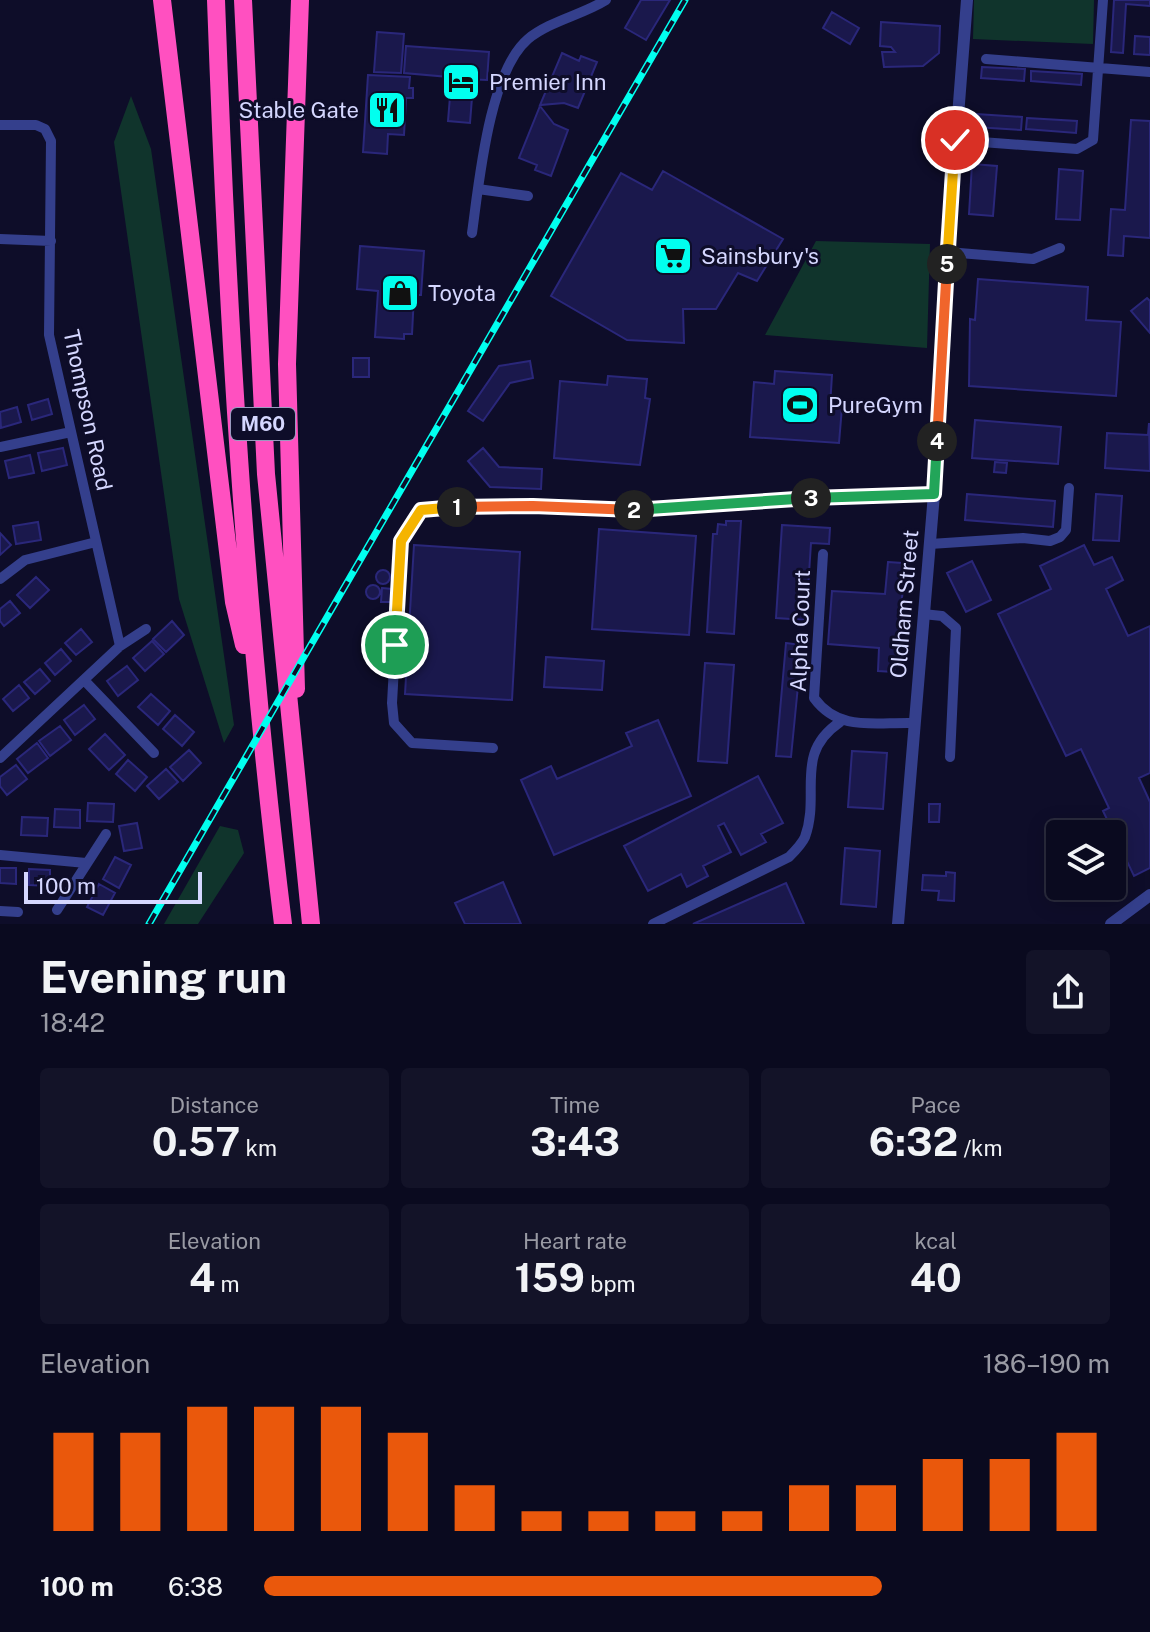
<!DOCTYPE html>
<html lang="en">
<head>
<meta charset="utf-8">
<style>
  body { margin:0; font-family:"Public Sans",sans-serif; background:#131328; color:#f1f3f6; height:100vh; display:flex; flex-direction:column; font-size:30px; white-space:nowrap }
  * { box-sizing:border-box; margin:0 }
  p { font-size:26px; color:#999aa4 }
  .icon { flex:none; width:44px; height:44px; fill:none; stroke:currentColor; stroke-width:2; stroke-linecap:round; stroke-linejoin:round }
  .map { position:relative; height:924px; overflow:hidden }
  .drawer { display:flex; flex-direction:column; background:#0a0a1f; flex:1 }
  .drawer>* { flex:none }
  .buttons { position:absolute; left:1046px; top:820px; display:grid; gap:16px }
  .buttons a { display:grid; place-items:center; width:80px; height:80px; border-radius:8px; background:#0a0a1f; box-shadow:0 4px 20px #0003,0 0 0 2px #2a2b3d; font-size:40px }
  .scale { position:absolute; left:24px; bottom:20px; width:178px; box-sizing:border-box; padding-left:8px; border:4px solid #d5d7ff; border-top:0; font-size:22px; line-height:28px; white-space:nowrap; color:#d5d7ff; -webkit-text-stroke:6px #0e0d29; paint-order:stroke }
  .pin { position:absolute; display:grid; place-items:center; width:68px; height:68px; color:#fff; margin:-34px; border:4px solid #fff; border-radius:50%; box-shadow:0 2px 8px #0007 }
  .km { position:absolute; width:40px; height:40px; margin:-20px; border-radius:50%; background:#222; color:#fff; font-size:22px; line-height:40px; text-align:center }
  .round { display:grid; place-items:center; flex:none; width:84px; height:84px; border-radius:8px; background:#131328 }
  .overview { display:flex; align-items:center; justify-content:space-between; height:136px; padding:0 40px }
  h1 { font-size:44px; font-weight:700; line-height:60px }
  .stats { display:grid; grid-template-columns:repeat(3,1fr); gap:12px; height:136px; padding:8px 40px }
  .stats div { display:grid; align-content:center; border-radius:8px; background:#131328; text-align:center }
  .stats b { font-size:40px; font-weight:700 }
  .stats small { font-size:22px; font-weight:400 }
  .stats p { font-size:22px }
  .chart { height:224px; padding:16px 40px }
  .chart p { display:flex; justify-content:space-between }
  .chart svg { width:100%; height:144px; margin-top:8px; stroke:#ea580c; stroke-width:6 }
  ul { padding:0 40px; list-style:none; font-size:26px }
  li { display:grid; grid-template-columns:128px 96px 1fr; align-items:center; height:60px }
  li i { height:20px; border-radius:10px; background:#ea580c }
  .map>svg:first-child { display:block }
  .green { fill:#10342c }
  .building { fill:#1a184c; stroke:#2a277a; stroke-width:2 }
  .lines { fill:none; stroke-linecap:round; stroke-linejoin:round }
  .minor { stroke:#343f8c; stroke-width:10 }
  .tertiary { stroke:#343f8c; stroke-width:12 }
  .motorway { stroke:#ff50c0; stroke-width:18 }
  .rail-casing { stroke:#01ffef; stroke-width:7 }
  .rail { stroke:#0e0d29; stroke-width:4; stroke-dasharray:12; stroke-linecap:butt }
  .split-1-casing { stroke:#fff; stroke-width:16 }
  .split-2-casing { stroke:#fff; stroke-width:16 }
  .split-3-casing { stroke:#fff; stroke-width:16 }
  .split-4-casing { stroke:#fff; stroke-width:16 }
  .split-5-casing { stroke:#fff; stroke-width:16 }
  .split-6-casing { stroke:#fff; stroke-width:16 }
  .split-1 { stroke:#f5b400; stroke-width:10 }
  .split-2 { stroke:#f0652b; stroke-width:10 }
  .split-3 { stroke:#22a559; stroke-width:10 }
  .split-4 { stroke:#22a559; stroke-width:10 }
  .split-5 { stroke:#f0652b; stroke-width:10 }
  .split-6 { stroke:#f5b400; stroke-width:10 }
  .labels { text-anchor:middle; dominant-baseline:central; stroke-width:6; stroke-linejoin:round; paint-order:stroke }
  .shield { fill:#0e0d29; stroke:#999abf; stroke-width:2 }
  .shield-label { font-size:20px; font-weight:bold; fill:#d5d7ff }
  .poi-label { font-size:22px; fill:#d5d7ff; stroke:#0e0d29; text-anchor:start }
  .street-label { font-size:22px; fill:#d5d7ff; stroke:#0e0d29 }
</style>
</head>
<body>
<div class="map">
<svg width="1150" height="924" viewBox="0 0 1150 924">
  <rect width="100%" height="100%" fill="#0e0d29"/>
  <!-- green -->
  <path class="green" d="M974,0H1094L1093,44L973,39Z
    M131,96L151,149L234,725L224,743L179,599L114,142Z
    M816,241L930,244L927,348L765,335Z
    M220,826L238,830L244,853L198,924H164Z"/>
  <!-- building -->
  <path class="building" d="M641,0H670L646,40L625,28Z
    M1114,0H1150V6L1126,4L1123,53L1111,52Z
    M832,12L859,28L850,44L823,28Z
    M881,22L940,26L939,53L923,66L884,67L882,52H895L891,47L880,46Z
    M377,32L404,34L401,73L374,72Z
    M1135,36L1150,37V55L1134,54Z
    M406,46L489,52L487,80L464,79L463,85H473L470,123L448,121L451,84L459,85L460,78L404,73Z
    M562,53L579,61L581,56L597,62L578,108L564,103L540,105Z
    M982,67L1025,69L1024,81L981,78Z
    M1031,71L1082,74L1081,85L1031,81Z
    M368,75L410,77L409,88H413V98H406L404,135L388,134L387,154L363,152Z
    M540,106L554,124L568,130L551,176L535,170L537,165L519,158Z
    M976,114L1022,117L1021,130L975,127Z
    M1027,118L1077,121L1076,133L1026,129Z
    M1131,120L1150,121V238L1124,236L1123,256L1108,255L1111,209L1125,210Z
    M972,164L997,166L993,216L969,214Z
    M1059,169L1083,171L1080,220L1056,219Z
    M663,171L783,239L757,281L738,273L716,309H683L684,343L627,340L551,296L621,173L652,190Z
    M360,246L424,251L421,295H414L412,334H404V339L375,337L378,291L357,289Z
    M978,279L1088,287L1086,320L1121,322L1116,396L969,386L970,319L975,320Z
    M1147,298L1150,301V333L1131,311Z
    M353,358H369V377H353Z
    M530,361L533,378L510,383L483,421L468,411L499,366Z
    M775,371L832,375L830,407H842L839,443L750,437L754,382L774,384Z
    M608,376L647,379L645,398L650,399L640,465L554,458L560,381L607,385Z
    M48,399L52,414L32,420L28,405Z
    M17,407L21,422L1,428L0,412Z
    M975,420L1061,427L1058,464L972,458Z
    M1149,423L1150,471L1105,468L1107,433L1148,435Z
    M63,448L67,465L42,471L38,453Z
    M483,448L499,467L542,469L541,489L490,487L468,461Z
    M30,455L34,473L9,478L5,461Z
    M995,462L1007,463L1006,473L994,472Z
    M967,494L1055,501L1053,527L965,520Z
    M1096,494L1122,496L1119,541L1093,540Z
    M726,521H741L734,634L707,632L713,534H717L718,524L726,525Z
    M38,522L41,540L16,544L13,526Z
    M782,525L830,528L829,544L811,543L806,620L776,618Z
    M599,529L696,536L689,635L592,629Z
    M0,533L11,545L0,555Z
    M414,545L520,552L512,700L405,694Z
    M1084,545L1094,565L1112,557L1123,580L1106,589L1128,636L1150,626V773L1139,778L1150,802V868L1134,876L1103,811L1109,808L1081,749L1066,756L998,614L1051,589L1040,566Z
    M972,561L991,600L966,612L947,573Z
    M888,562L902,563V569L905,570L894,672L878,671L879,648L828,644L832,591L885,594Z
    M376 577a7 7 0 1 1 14 0a7 7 0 1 1-14 0Z
    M36,577L49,590L30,608L17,595Z
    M366 592a7 7 0 1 1 14 0a7 7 0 1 1-14 0Z
    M382,588L392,589L391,602H381Z
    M10,601L20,613L4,626L0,621V609Z
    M172,621L184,635L166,652L153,639Z
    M81,629L92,642L76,655L65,643Z
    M152,641L164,654L145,671L133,658Z
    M786,643L802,645L791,757L776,756Z
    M61,649L71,661L55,675L45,663Z
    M546,657L604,661L602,690L544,687Z
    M705,663L734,665L727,763L698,761Z
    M127,666L138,680L118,696L107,681Z
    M40,669L50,681L35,694L24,682Z
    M19,685L29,698L13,711L3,699Z
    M151,694L170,711L158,725L138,707Z
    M84,705L95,719L75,735L64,720Z
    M175,715L194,732L182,746L163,729Z
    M658,720L691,796L554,855L521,780L551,766L557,779L632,746L626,733Z
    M60,726L71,740L50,756L39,741Z
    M105,734L125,755L109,770L89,749Z
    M37,743L48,758L28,773L17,759Z
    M189,750L201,763L183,781L170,767Z
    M852,751L887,753L883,809L848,807Z
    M128,760L147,777L135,791L116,774Z
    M16,765L27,779L7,795L0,786V777Z
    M166,769L178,782L159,799L147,786Z
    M758,776L783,823L761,834L766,842L741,855L724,823L718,826L731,852L703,866L708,876L687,887L681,874L648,891L624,846Z
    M88,803L114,804L113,822L87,821Z
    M929,804H940L939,822H929Z
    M55,809L80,810V828L54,827Z
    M22,817L48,818L47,836L21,835Z
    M137,823L142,848L124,851L119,826Z
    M845,848L880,851L876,907L841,904Z
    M115,857L131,865L119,888L103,879Z
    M0,868H16V884L0,883Z
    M29,869L50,870V886L29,885Z
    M946,872L955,873L954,901L938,900L939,891L922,890L923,875L946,876Z
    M503,882L521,924H465L455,903Z
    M786,883L804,924H693Z
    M99,884L115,893L103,915L87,907Z"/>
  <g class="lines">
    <!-- minor -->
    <path class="minor" d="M986,59L1150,72
      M0,125H36L45,129L51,141L49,335L120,646
      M955,140L1077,149L1093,140L1103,0
      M478,189L528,196
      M472,233C479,183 489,72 528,39C550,21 582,15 606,0
      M0,239L51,241
      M947,252L1033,259L1060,248
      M0,447L71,432
      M930,544L1023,538L1050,541L1060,537L1066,530L1069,488
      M823,554L814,698C839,732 874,722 913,723
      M0,579L25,560L96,542
      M923,614L942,616L956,628L950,757
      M84,680L154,753
      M493,748L412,743L394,723L392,703L401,541L421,510L533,506L648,511L747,500L934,494
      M0,758L120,646L146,629
      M0,855L86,863
      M57,910L106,834
      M0,911L18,912
      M653,924L789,857C794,852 802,844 805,837C821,793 793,754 840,722"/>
    <!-- tertiary -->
    <path class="tertiary" d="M898,924L934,494L948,245L967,0
      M1111,924L1150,895"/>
    <!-- motorway -->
    <path class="motorway" d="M162,0L234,602L244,645
      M216,0C227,309 245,617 283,924
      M243,0L266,474L311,924
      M296,689L287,364L300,0"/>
    <!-- rail casing -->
    <g class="rail-casing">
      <path id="rail" d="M149,924L685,0"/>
    </g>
    <!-- rail -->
    <use href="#rail" class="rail"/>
  </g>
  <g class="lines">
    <!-- split-1 casing -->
    <g class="split-1-casing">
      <path id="split-1" d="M395,645L401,541L421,510L457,507"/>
    </g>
    <!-- split-2 casing -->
    <g class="split-2-casing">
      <path id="split-2" d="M457,507L533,506L634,510"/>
    </g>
    <!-- split-3 casing -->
    <g class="split-3-casing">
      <path id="split-3" d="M634,510L811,498"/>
    </g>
    <!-- split-4 casing -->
    <g class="split-4-casing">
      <path id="split-4" d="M811,498L934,494L937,441"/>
    </g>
    <!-- split-5 casing -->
    <g class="split-5-casing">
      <path id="split-5" d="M937,441L947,264"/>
    </g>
    <!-- split-6 casing -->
    <g class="split-6-casing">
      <path id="split-6" d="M947,264L955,140"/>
    </g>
    <!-- split-1 -->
    <use href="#split-1" class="split-1"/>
    <!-- split-2 -->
    <use href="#split-2" class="split-2"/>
    <!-- split-3 -->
    <use href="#split-3" class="split-3"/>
    <!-- split-4 -->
    <use href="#split-4" class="split-4"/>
    <!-- split-5 -->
    <use href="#split-5" class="split-5"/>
    <!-- split-6 -->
    <use href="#split-6" class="split-6"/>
  </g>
  <!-- icons -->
  <defs>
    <g id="hotel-square" transform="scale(2)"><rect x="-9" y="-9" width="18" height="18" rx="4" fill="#01ffef" stroke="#0e0d29"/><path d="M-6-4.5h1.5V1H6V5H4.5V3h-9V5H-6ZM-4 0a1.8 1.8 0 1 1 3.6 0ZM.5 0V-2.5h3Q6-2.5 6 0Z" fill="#111"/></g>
    <g id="restaurant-square" transform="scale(2)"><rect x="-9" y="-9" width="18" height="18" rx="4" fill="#01ffef" stroke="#0e0d29"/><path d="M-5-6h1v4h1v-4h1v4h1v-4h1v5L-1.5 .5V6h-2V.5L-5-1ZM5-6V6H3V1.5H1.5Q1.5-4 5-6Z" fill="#111"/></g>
    <g id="supermarket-square" transform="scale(2)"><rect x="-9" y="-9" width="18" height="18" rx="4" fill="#01ffef" stroke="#0e0d29"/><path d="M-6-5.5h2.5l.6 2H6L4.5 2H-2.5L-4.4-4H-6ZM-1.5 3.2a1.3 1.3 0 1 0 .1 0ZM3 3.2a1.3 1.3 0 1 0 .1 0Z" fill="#111"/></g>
    <g id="shop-square" transform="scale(2)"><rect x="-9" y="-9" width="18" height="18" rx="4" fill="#01ffef" stroke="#0e0d29"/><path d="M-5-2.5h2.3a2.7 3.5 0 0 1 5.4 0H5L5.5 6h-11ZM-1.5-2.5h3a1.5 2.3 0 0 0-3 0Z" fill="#111"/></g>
    <g id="stadium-square" transform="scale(2)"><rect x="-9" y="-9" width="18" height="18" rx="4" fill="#01ffef" stroke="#0e0d29"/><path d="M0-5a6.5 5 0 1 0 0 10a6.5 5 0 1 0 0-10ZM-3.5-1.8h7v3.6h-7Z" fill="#111"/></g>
  </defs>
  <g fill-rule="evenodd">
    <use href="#hotel-square" x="461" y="82"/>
    <use href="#restaurant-square" x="387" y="110"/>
    <use href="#supermarket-square" x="673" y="256"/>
    <use href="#shop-square" x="400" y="293"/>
    <use href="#stadium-square" x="800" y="405"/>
  </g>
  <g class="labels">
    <!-- shield labels -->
    <rect class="shield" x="231" y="408" width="64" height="32" rx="6"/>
    <g class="shield-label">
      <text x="263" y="424">M60</text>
    </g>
    <!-- poi labels -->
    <g class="poi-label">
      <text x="489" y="82">Premier Inn</text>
      <text x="359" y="110" text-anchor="end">Stable Gate</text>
      <text x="701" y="256">Sainsbury's</text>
      <text x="428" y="293">Toyota</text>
      <text x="828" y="405">PureGym</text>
    </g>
    <!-- street labels -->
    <g class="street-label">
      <text transform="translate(88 410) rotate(78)">Thompson Road</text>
      <text transform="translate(904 604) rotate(-85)">Oldham Street</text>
      <text transform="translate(800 631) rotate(-88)">Alpha Court</text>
    </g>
  </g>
</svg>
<div class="buttons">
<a><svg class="icon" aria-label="layers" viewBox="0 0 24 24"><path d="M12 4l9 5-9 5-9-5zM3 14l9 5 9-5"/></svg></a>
</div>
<div class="scale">100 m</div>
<div class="pin" style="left:395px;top:645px;background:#1e9e55"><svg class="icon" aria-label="arrive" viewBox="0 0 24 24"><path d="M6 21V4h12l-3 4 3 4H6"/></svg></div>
<div class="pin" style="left:955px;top:140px;background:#d93025"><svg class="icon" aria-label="check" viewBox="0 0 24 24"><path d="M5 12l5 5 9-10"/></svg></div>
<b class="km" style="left:457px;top:507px">1</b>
<b class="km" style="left:634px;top:510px">2</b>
<b class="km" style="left:811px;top:498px">3</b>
<b class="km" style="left:937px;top:441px">4</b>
<b class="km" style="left:947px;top:264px">5</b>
</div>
<section class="drawer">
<div class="overview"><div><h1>Evening run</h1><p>18:42</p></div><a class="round"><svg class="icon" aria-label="share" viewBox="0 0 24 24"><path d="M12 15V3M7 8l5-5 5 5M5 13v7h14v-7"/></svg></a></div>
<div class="stats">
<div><p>Distance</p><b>0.57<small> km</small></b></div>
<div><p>Time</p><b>3:43</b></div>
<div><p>Pace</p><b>6:32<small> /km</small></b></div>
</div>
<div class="stats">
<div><p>Elevation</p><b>4<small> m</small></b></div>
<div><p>Heart rate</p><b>159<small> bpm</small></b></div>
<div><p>kcal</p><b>40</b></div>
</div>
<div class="chart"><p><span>Elevation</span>186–190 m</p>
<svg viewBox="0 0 160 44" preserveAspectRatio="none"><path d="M5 44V14M15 44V14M25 44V6M35 44V6M45 44V6M55 44V14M65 44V30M75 44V38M85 44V38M95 44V38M105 44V38M115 44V30M125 44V30M135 44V22M145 44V22M155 44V14"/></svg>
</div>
<ul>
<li><b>100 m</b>6:38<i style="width:73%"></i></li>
</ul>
</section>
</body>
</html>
